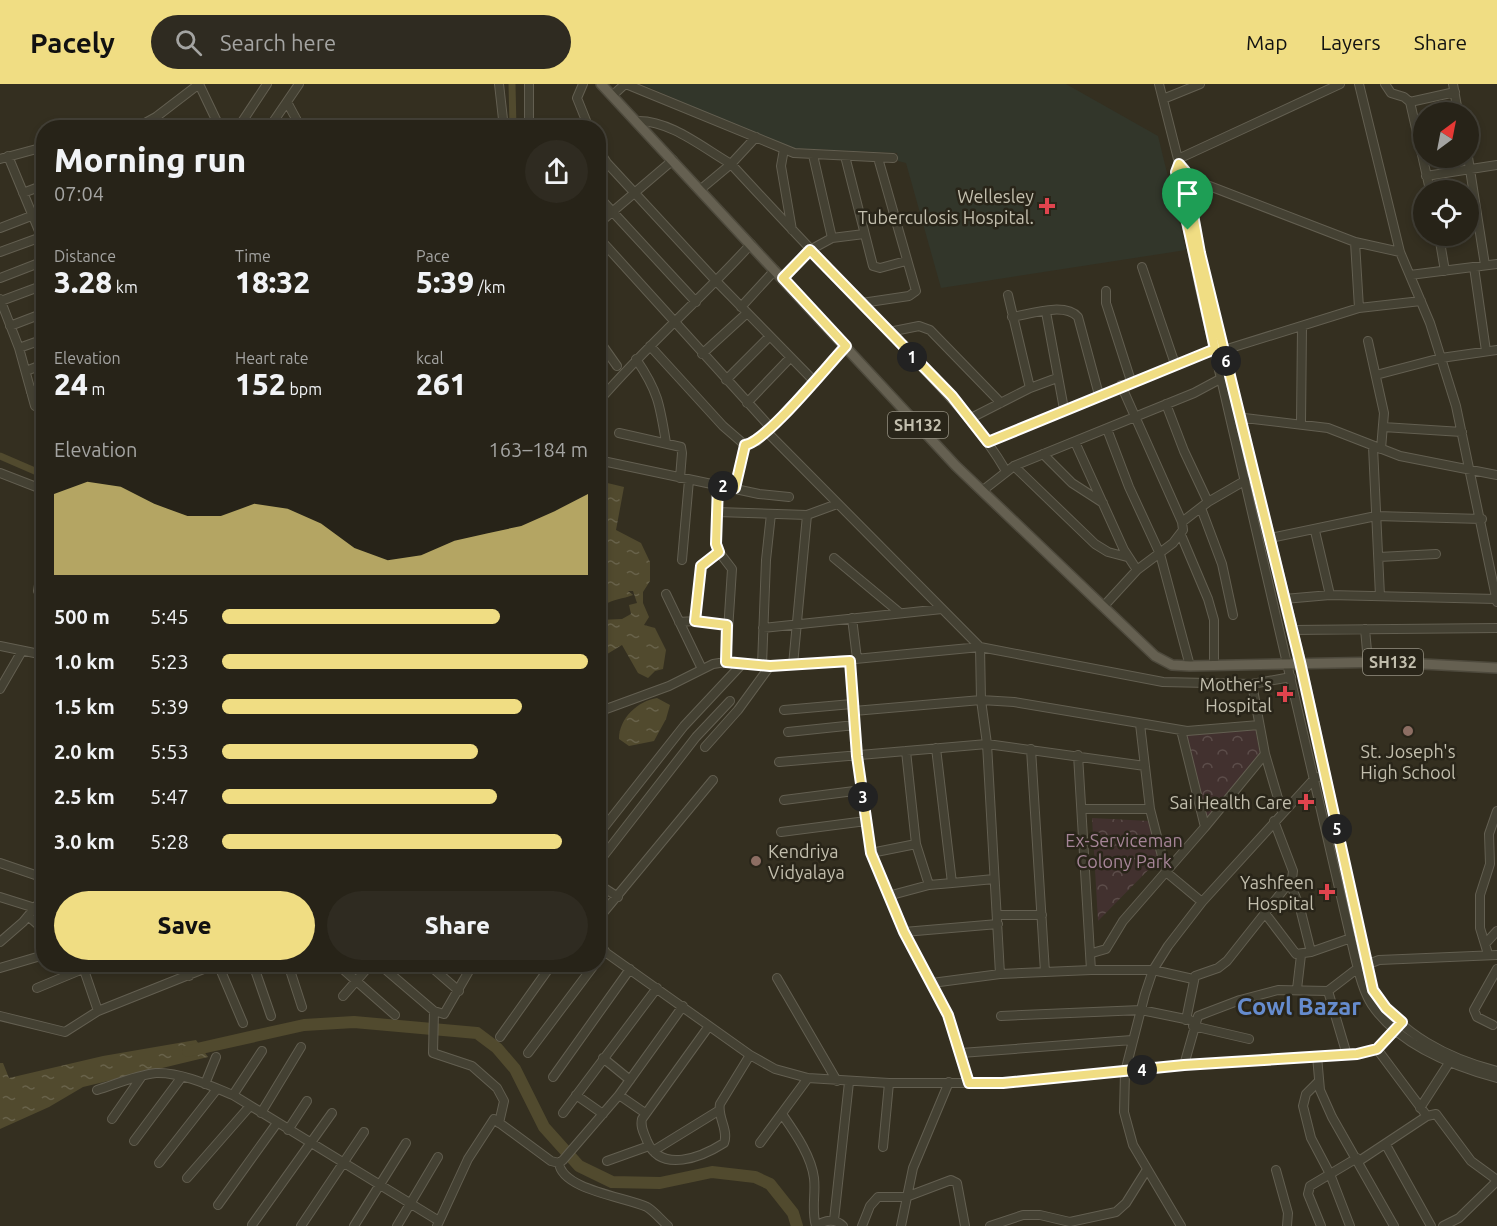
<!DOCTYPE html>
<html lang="en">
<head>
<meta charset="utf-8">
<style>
  body { margin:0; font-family:Ubuntu,sans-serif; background:#2f2b21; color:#f1f3f6; height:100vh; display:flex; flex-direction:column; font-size:22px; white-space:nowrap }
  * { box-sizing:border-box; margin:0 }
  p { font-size:20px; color:#a4a4a2 }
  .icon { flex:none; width:33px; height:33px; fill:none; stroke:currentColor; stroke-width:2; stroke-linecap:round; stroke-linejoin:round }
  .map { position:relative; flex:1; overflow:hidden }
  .panel { position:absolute; left:36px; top:36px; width:570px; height:852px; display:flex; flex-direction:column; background:#272318; border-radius:24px; box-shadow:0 3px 9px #0003,0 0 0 2px #434037 }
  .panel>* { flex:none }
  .needle { width:39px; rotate:32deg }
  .controls { position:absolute; left:1413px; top:18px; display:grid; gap:12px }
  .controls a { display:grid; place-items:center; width:66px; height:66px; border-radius:50%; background:#272318; box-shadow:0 3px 9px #0003,0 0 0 2px #434037; font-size:30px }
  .pin { position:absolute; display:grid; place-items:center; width:51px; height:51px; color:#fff; margin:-62px -26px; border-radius:50% 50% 50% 0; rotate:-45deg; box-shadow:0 0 6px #0007 }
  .pin .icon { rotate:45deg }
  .km { position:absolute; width:30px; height:30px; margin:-15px; border-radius:50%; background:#222; color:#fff; font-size:16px; line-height:30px; text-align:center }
  .round { display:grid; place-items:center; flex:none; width:63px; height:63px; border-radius:32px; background:#2f2b21 }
  .headline { display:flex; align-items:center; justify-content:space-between; height:102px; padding:0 18px }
  h1 { font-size:33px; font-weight:800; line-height:45px }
  .figures { display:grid; grid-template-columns:repeat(3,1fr); gap:9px; height:102px; padding:6px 18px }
  .figures div { display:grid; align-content:center }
  .figures b { font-size:30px; font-weight:800 }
  .figures small { font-size:16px; font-weight:400 }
  .figures p { font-size:16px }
  .chart { height:168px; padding:12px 18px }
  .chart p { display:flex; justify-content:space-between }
  .chart svg { width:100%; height:108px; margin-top:6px; fill:#f0dd83; opacity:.7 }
  .action { display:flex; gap:12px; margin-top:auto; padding:12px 18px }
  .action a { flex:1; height:69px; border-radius:36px; background:#f0dd83; color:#111; font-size:24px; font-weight:800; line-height:69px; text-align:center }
  .action a+a { background:#2f2b21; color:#f1f3f6 }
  ul { padding:0 18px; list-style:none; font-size:20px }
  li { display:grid; grid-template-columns:96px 72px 1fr; align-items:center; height:45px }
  li i { height:15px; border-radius:8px; background:#f0dd83 }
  header { display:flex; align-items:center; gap:36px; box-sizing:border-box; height:84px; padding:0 30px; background:#f0dd83; color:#111 }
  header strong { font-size:28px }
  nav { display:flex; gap:33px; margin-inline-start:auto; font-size:21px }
  .search { width:420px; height:54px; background:#2f2b21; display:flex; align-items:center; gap:15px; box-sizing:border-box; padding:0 21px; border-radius:33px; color:#a4a4a2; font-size:22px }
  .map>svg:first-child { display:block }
  .medical { fill:#32362a }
  .park { fill:url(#park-crowns) }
  .water { fill:url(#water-ripples) }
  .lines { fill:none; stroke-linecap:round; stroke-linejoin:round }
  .canal { stroke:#514a2e; stroke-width:7 }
  .river { stroke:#514a2e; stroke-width:12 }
  .minor-casing { stroke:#635f51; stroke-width:10 }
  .major-casing { stroke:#4e4a3d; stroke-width:12 }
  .minor { stroke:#444133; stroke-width:8 }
  .major { stroke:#656051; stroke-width:9 }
  .route-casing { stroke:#fff; stroke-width:12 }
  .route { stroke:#f0dd83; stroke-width:8 }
  .health-dot { fill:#e0444e; stroke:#292519; stroke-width:2 }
  .education-dot { fill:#8d6e63; stroke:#292519; stroke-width:2 }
  .labels { text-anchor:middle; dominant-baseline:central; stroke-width:5; stroke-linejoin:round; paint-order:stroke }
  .shield { fill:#292519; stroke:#949081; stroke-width:1.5 }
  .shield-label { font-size:16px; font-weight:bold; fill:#c2bead }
  .poi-label { font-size:18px; fill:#c2bead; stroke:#292519; text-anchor:end }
  .park-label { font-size:18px; fill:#a68598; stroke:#292519 }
  .district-label { font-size:24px; font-weight:bold; fill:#668cce; stroke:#292519 }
</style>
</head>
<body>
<header>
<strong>Pacely</strong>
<div class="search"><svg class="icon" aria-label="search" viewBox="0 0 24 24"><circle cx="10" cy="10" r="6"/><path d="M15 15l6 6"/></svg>Search here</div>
<nav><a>Map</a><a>Layers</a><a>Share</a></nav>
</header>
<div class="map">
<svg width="1497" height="1142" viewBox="0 0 1497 1142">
  <defs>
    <pattern id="park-crowns" width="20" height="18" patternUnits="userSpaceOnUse" patternTransform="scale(1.5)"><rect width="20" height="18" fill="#42312f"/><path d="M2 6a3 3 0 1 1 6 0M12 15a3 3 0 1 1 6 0" fill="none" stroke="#5c4d4a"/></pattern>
    <pattern id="water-ripples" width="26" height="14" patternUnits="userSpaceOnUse" patternTransform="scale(1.5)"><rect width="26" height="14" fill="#514a2e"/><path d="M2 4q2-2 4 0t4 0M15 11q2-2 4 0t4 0" fill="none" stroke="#68624a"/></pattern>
  </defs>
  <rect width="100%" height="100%" fill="#342f20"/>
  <!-- medical -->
  <path class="medical" d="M641,0H1066L1158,52L1186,166L941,204L906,79L898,77L897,69L787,64Z"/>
  <!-- park -->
  <path class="park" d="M1255,643L1260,670L1208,736L1185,649Z
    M1092,734L1149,737L1158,776L1098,837Z"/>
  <!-- water -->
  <path class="water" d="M599,397L624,403L616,446L641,459L650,478V497L643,508V519L649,533L644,541L655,544L666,566L663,585L655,587L648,594L638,589L622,561L599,575V536L622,535L631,530L629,521L637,519L633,507H628L633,511C623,515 613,515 604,521L599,518Z
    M657,614L670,621L666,635L654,657L629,662L619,655C619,634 638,617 657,614Z
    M196,956L208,973L83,1003L49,1023L0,1045V979H3L9,994L103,972Z"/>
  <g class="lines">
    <!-- canal -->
    <path class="canal" d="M512,0L513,44
      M0,372L44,391"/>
    <!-- river -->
    <path class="river" d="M188,967L304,941L354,938L477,949L497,964L515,985L544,1043L579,1082L612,1098L660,1099L712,1088L755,1093L770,1100L793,1129L797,1142"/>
    <!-- minor casing -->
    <g class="minor-casing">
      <path id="minor" d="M199,0L220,44
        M499,0L504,44
        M583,0L577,14L589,44
        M626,0L794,69L893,74
        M1159,0L1179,79L1185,87L1200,169L1301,578L1373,906C1399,950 1449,975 1497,987
        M1359,0L1400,168L1430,239L1456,322L1497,518
        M1385,0L1391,9L1404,13L1410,18L1430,106
        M1453,0L1458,28
        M613,11L625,0
        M1163,15L1200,0
        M287,18L301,44
        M1410,18L1455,8
        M637,37C670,36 703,64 731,80L701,105
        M136,44L156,33L199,0
        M238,44L267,0
        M269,44L299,0
        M529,44V0
        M756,53L731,80C788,142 846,202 904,264C941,304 978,339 1006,387
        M598,65L607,79L717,198L813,296
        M784,65L781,82L792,146
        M813,71L832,154
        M8,72L44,159
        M845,72L873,182L880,184L906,177
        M1468,73L1485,181
        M0,75L44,63
        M1178,75L1340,0
        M1179,79L1176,88L1200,204L1355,873C1359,889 1363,907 1372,921C1399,961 1453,982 1497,994
        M1426,92L1497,81
        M1186,93L1355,158L1400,168
        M23,109L44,101
        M598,112L696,218
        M598,140L673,76
        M0,144L44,127
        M1439,152L1445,187
        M598,153L771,344L846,262
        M1355,158L1359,224
        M0,168L44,152
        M1142,183L1175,280
        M1474,183L1486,267
        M1410,191L1497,180
        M0,194L44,177
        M783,194L810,166L832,154L864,150
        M1106,207V219L1131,297
        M1008,211L1030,304
        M0,215L19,264L35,322L44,327
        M1,217L44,201
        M862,219L909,212L916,207L878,74
        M741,223L775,186
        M1046,228L1064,325
        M1012,233C1030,230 1065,218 1078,233L1099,311
        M10,242L44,229
        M889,248L919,242L930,246L1001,319
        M598,255L617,282
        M1368,257L1384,329L1381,365
        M650,262L723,342L745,361L757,357L770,345
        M19,264L44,255
        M1224,266L1359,224L1421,217
        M702,270L747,229
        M636,275C658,307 660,321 666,359
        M26,287L44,280
        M1376,291L1441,274L1497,266
        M726,296L769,253
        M31,308L44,303
        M598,318C646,262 702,214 751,160
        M747,319L790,274
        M1166,320L1184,367L1208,418
        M1236,333L1328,344L1400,372L1497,391
        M971,334L1030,304L1057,294
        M1301,339L1302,243
        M1383,343L1462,348
        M1107,345L1129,403L1160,470L1190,582
        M767,348L980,563L981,616L987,660L1000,890
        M619,349L681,363L682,369L680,394
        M988,358L1215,265
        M1075,358L1124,466L1137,486
        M1373,363L1380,512
        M1043,370L1072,399L1103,419
        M598,376L759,410L789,413
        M1014,382L1095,460L1108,468L1127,473
        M0,389L44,406
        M718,401L716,460L719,468L732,485L726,578
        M735,404L745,361
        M982,407L1014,382L1194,309L1222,294
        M1201,424L1222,480L1233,531
        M717,428L807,431L837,420
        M1182,438L1208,418L1246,396
        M1315,447L1330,511
        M1181,451L1208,515L1214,536V582
        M1270,454L1376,432L1482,435
        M44,469L38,507L44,515
        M1379,473L1436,470
        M834,474L900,529
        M682,476L689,396
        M666,510L702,585
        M1284,515L1330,511L1496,515
        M1103,523L1137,486L1173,459L1183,446L1182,438L1121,301
        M852,534L857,575
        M695,537L701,482L719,468
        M679,538L695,537L727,541
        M763,544L942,525
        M1365,545L1368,578
        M1292,546L1497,544
        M0,562L44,571
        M850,577L857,672L871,769L904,848L948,931L969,999
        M762,581L766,476L771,430
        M793,581L807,431
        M1252,600L1265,670L1282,728
        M0,605L22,567
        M784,626L852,620
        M854,627L981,616L1014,618L1187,647L1259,641
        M598,628L669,602L713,580L726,578L770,582L793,581L980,563L1163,598L1252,600L1291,593
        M1140,640L1150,725L1166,788L1202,818
        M788,648L855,641
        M705,663L738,626L770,582
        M936,664L952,799L994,795
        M1031,665L1045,888
        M906,667L916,760L929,801
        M1078,671L1091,886
        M779,678L987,660L1145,682
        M784,716L862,706
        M1082,725H1150
        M1205,743L1265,670
        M781,748L866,737
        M598,751L684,642L743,579
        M871,769L916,760
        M0,779L44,794
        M598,779L696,653L730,617
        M1290,799L1300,824L1311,868
        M598,800L618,813
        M888,812L929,801L952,799
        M0,813L35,824
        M1264,828L1296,870L1311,868L1351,854
        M997,831H1042
        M28,832L44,846
        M598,835L713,696
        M904,848L998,840
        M0,858L23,838L44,813
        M1485,860L1497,847
        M598,863L750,971L775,985L808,994L889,999H1003L1184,981L1357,970L1377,965L1399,943
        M1092,869L1106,865L1123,837L1205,743L1181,646
        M1488,870L1480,844V811L1490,780L1489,750L1497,727
        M598,876L605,867
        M82,880L98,927
        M184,880L189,892
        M218,880L243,939
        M253,880L271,932
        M288,880L302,923
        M337,880L395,931
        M379,880L434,927L444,930L473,880
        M428,880L459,907
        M0,884L44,871
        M777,894L837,997
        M932,899L1000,890L1091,886H1153L1193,895
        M37,904L83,885
        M1297,905L1301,871
        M1328,907L1347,971
        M343,912L371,880
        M434,927L433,969L472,982L497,1004L504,1017L499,1039
        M0,932L65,948L98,927L216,880
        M1001,932L1141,926L1190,936
        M1186,936L1195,892L1218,884L1227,877L1292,795L1293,787L1274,737
        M1493,941L1477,933L1474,926L1497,885
        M709,942L642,1035C640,1043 644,1049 647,1057C661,1090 702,1073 724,1059C729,1046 717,1033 720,1020L750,971
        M1193,942L1249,955
        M500,953L552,880
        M1377,965L1427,1032
        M528,969L595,880
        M961,969L1132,956
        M1317,972L1320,1006L1332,1033L1394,1142
        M603,974L630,996
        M1184,981L1198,932L1240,916L1278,906L1328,907L1358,884L1379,876L1497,871
        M553,993L630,885
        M1319,997L1306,1010L1303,1022L1311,1054L1330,1090L1350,1142
        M205,1000L216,973
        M97,1006C116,1000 137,991 156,989C181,988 211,1002 233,1011L439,1137
        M233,1011L262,967
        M576,1011L603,1030
        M619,1011L645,1029
        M1420,1024L1449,979
        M261,1029L301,963
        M563,1029L657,904
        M782,1030C795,1049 811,1071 814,1094C816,1111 811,1125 816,1142
        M112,1035L142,992
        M288,1046L307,1017
        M134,1057L181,994
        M760,1059L808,994
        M1386,1061L1431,1142
        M883,1063L889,999
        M653,1067L718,1027
        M607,1077L649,1062
        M1359,1077L1427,1032L1436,1030L1471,1077L1497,1096
        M159,1079L217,1005
        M559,1079C562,1106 626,1113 647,1123C655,1128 661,1136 668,1142
        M1276,1086L1288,1129L1287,1142
        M187,1094L250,1022
        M218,1121L277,1039
        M834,1136L849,998
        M252,1141L332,1029
        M301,1142L364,1048
        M354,1142L406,1059
        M397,1142L438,1073
        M437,1142L468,1075L494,1035L551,1077L559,1079L563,1076L619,1011L683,922
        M816,1142C825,1136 835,1134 843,1142
        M862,1142L870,1122L878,1113H906L951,1096L957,1099L965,1142
        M901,1142L913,1084L949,998
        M990,1142L1023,1131H1040L1070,1138L1116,1128L1126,1119L1146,1087
        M1181,1142L1133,1061L1124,1028L1125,988L1145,910L1153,886L1168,862L1202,818L1314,695L1325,690
        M1321,1142L1308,1110L1310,1102L1357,1074
        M1443,1142L1459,1134L1497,1097"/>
    </g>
    <!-- major casing -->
    <g class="major-casing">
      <path id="major" d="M601,0L956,382L1155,572L1172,581L1190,582L1386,578L1497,584"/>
    </g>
    <!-- minor -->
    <use href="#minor" class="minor"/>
    <!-- major -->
    <use href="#major" class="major"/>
  </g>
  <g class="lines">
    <!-- route casing -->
    <g class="route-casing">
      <path id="route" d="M1179,80L1185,87L1200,169L1300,578L1373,906L1386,924L1402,938L1377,965L1357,970L1184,981L1003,999H969L948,931L904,848L871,769L857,672L850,577L770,582L726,578L727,541L695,537L701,482L719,468L716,460L718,401L735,404L745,361C766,358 827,282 846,262L783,194L810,166L952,312L988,358L1215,265L1176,88Z"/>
    </g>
    <!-- route -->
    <use href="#route" class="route"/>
  </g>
  <!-- markers -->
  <g class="health-dot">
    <path d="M1044 113h6v6h6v6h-6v6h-6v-6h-6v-6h6z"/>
    <path d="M1282 601h6v6h6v6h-6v6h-6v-6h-6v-6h6z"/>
    <path d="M1303 709h6v6h6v6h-6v6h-6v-6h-6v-6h6z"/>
    <path d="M1324 799h6v6h6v6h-6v6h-6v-6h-6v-6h6z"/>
  </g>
  <g class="education-dot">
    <circle cx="1408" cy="647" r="6"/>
    <circle cx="756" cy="777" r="6"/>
  </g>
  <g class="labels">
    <!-- shield labels -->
    <g class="shield">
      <rect x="888" y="328" width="60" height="26" rx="4.5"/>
      <rect x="1363" y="565" width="60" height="26" rx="4.5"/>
    </g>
    <g class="shield-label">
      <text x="918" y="341">SH132</text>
      <text x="1393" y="578">SH132</text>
    </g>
    <!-- poi labels -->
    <g class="poi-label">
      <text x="1034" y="112">Wellesley<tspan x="1034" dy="21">Tuberculosis Hospital.</tspan></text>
      <text x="1272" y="600">Mother's<tspan x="1272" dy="21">Hospital</tspan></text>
      <text x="1408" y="667" text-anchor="middle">St. Joseph's<tspan x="1408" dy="21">High School</tspan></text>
      <text x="1292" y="718">Sai Health Care</text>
      <text x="768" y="767" text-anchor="start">Kendriya<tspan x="768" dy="21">Vidyalaya</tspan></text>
      <text x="1314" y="798">Yashfeen<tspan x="1314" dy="21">Hospital</tspan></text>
    </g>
    <!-- park labels -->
    <g class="park-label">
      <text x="1124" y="756">Ex-Serviceman<tspan x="1124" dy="21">Colony Park</tspan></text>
    </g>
    <!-- district labels -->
    <g class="district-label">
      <text x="1299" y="922">Cowl Bazar</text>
    </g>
  </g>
</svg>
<div class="controls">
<a><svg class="needle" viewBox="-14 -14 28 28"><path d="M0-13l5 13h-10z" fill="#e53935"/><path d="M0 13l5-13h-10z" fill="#a4a4a2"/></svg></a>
<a><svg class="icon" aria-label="locate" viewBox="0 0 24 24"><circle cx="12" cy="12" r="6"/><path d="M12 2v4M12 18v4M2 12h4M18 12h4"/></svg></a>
</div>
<div class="pin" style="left:1188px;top:146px;background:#1e9e55"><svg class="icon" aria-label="arrive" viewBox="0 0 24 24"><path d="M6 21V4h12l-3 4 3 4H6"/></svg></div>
<b class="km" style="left:912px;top:273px">1</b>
<b class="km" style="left:723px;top:402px">2</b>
<b class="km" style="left:863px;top:713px">3</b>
<b class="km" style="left:1142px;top:986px">4</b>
<b class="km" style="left:1337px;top:745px">5</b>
<b class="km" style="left:1226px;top:277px">6</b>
<section class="panel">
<div class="headline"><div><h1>Morning run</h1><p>07:04</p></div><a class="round"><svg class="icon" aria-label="share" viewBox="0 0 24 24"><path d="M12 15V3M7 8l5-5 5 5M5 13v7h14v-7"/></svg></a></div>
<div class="figures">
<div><p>Distance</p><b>3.28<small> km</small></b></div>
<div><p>Time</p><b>18:32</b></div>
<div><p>Pace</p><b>5:39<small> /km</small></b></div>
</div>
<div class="figures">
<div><p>Elevation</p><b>24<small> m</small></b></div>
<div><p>Heart rate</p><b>152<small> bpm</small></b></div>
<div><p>kcal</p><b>261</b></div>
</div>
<div class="chart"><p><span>Elevation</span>163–184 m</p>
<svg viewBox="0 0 160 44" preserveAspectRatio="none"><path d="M0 44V11L10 6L20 8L30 15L40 20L50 20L60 15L70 17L80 23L90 33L100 38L110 36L120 30L130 27L140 24L150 18L160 11V44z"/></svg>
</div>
<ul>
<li><b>500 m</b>5:45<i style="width:76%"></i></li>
<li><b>1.0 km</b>5:23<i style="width:100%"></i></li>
<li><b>1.5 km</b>5:39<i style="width:82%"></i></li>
<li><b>2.0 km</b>5:53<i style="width:70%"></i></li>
<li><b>2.5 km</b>5:47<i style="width:75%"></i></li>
<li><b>3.0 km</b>5:28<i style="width:93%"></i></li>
</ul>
<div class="action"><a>Save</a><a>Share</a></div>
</section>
</div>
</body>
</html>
